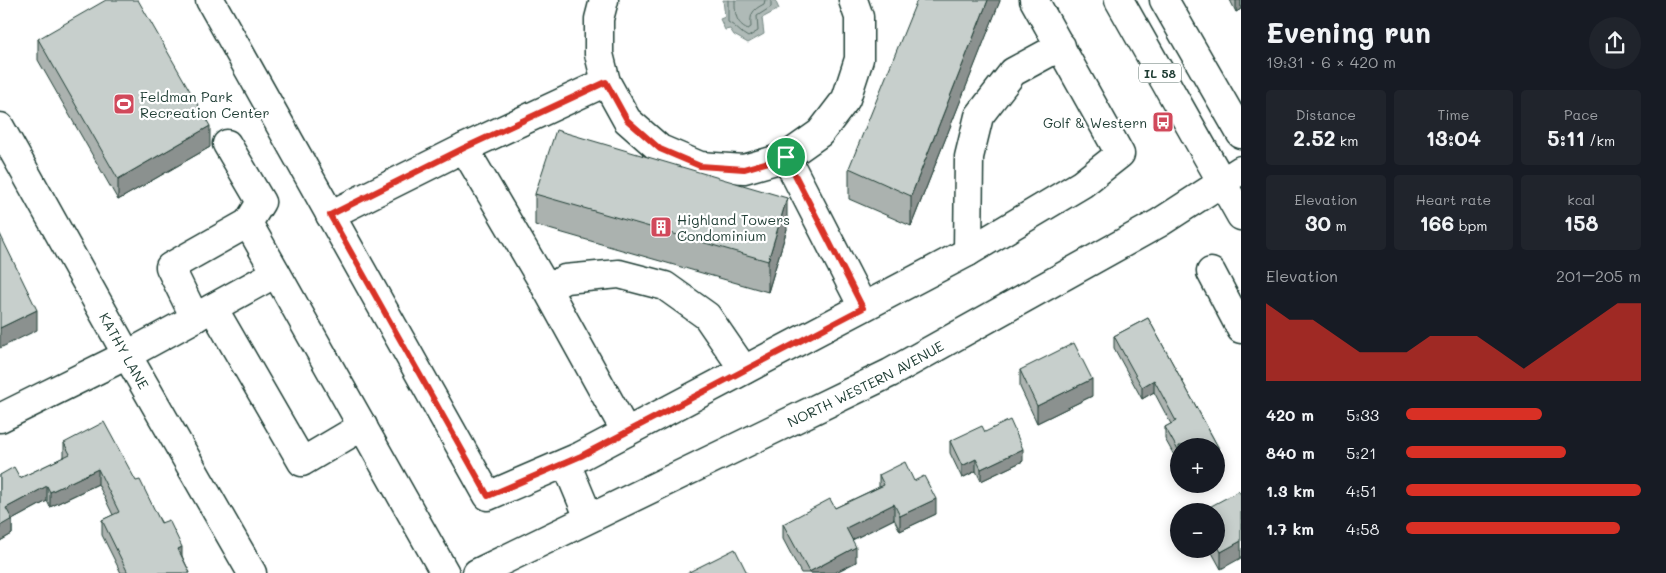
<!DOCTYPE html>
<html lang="en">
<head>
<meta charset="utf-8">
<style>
  body { margin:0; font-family:Mali,sans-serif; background:#20242c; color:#f1f3f6; height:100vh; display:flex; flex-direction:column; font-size:19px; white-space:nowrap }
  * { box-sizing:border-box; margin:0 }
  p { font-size:16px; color:#9ea1a6 }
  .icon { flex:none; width:28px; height:28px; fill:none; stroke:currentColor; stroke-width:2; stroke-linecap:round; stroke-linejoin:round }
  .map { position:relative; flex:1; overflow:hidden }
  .panel { display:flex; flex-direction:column; background:#171b24; width:425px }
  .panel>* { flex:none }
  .buttons { position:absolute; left:1170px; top:438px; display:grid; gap:10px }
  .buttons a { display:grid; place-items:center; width:55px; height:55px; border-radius:50%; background:#171b24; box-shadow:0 2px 12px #0003; font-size:25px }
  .pin { position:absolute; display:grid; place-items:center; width:42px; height:42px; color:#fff; margin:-21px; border:2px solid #fff; border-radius:50%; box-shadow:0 1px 5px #0007 }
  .round { display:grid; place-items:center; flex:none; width:52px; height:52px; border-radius:26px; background:#20242c }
  .head { display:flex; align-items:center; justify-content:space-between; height:85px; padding:0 25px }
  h1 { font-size:28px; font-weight:800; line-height:38px }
  .figures { display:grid; grid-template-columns:repeat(3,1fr); gap:8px; height:85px; padding:5px 25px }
  .figures div { display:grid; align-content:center; border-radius:5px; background:#20242c; text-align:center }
  .figures b { font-size:21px; font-weight:800 }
  .figures small { font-size:14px; font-weight:400 }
  .figures p { font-size:14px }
  .chart { height:140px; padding:10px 25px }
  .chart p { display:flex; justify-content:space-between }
  .chart svg { width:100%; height:90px; margin-top:5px; fill:#d93025; opacity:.7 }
  ul { padding:0 25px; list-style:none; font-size:16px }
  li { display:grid; grid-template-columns:80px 60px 1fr; align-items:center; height:38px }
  li i { height:12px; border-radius:6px; background:#d93025 }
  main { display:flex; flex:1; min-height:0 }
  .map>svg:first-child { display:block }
  .water { fill:#afbab7; stroke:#758883 }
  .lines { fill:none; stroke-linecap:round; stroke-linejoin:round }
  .shore { stroke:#596f68; stroke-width:1 }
  .minor-casing { stroke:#1f3d34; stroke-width:31 }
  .major-casing { stroke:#1f3d34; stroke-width:31 }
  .minor { stroke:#fff; stroke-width:28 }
  .major { stroke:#fff; stroke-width:28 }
  .wall { fill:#abb2af; stroke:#1f3d34 }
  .shaded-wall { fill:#8b918f; stroke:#1f3d34 }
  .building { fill:#c7cfcc; stroke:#1f3d34 }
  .route-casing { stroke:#fff; stroke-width:10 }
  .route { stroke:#d93025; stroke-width:6 }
  .labels { text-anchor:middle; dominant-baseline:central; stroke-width:4.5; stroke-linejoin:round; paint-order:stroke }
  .shield { fill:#fff; stroke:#627771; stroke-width:1 }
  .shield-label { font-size:12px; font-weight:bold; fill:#1f3d34 }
  .poi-label { font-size:14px; fill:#1f3d34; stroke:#fff; text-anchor:start }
  .street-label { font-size:14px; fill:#1f3d34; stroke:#fff }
</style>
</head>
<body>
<main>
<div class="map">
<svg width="1241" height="573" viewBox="0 0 1241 573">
  <rect width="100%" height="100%" fill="#fff"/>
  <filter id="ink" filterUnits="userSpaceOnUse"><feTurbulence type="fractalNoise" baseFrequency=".02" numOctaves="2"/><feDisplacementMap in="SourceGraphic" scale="10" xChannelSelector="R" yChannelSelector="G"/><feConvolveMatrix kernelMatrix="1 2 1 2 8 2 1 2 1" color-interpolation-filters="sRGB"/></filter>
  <g filter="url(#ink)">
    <!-- water -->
    <path class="water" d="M723,0H775L779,9L762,18L764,34L748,43L734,35L730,29L725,30L720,19L725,17Z"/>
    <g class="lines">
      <!-- shore -->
      <path class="shore" d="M728,0V22C736,26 740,33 748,37L758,31L757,16L771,7V0
        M735,0C735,13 735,23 748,29L751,27C750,14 752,10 764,4L765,0"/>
      <!-- minor casing -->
      <g class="minor-casing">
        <g id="minor">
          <path d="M210,0L488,496L581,456L968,252L1082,184L1120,154L1034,0"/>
          <path d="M604,0L599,19V54L606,82L627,120L660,149L700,166L744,169L786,157L820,133L846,99L859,59V17L853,0"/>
          <path id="s1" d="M0,127L127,355L252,573"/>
          <path d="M227,144L261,202L248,223"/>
          <path d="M464,148L547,289L626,432"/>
          <path d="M786,157L863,307"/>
          <path d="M330,215L464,148L606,82"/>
          <path d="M968,252L969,157L979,116L1013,72L1061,46"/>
          <path d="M1211,272L1241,329"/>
          <path d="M547,289L565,279L619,274L665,286L707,316L744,370"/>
          <path d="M213,308L302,462L363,426"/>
          <path d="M196,317L276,273"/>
          <path d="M0,418L127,355L195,318L170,267L248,223L445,573"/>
          <path d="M566,463L589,518"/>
          <path id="s2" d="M477,573L890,373L1159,223L1241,170"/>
        </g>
      </g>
      <!-- major casing -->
      <g class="major-casing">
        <path id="major" d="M1119,0L1241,216
          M1164,0L1241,134"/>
      </g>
      <!-- minor -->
      <use href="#minor" class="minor"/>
      <!-- major -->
      <use href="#major" class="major"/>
    </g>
    <!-- wall -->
    <path class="wall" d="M1000,0L911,226L849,199V168Z
      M1230,0H1241V9L1236,12Z
      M38,39L210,147L118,200L38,60Z
      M535,194L787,229L768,292L535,225Z
      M1148,318L1218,447V459L1216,460V446H1179V464L1165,439V427L1171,424L1154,392L1142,399L1114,348V336Z
      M1020,370L1092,396L1037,423L1020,387Z
      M985,432L1023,461L981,481L976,471L962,478L950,453V441Z
      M64,443L136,481L182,556L190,573H121L102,535V520L113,515L98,484L50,507L47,501L12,520V534L0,541V475L20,478L64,457Z
      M879,475L914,481L936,514L900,531L894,519L852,540L856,562L834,573H801L783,539V524L835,508L879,487Z
      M1241,495L1221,569L1210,549H1216V511Z"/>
    <!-- shaded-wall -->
    <path class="shaded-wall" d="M988,0H1000V1L911,226V196Z
      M1236,0H1241V9L1236,12Z
      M210,126V147L118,200V179Z
      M787,198V229L768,292V261Z
      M37,310V330L0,348V328Z
      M1092,379V396L1037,423V406Z
      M1154,380V392L1142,399V387Z
      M1218,447V459L1216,460V448Z
      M1023,449V461L981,481V469Z
      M976,459V471L962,478V466Z
      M98,469V484L50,507V492Z
      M47,486V501L12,520V534L0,541V526L6,508Z
      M936,499V514L900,531V516Z
      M894,504V519L846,543V528Z
      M1241,541V558L1221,569V552Z
      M182,547V562L178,549Z
      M856,547V562L834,573H809V572Z"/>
    <!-- building -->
    <path class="building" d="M106,0H138L210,126L118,179L38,39Z
      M917,0H988L911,196L849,168Z
      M556,130L787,198L768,261L535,194Z
      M0,234L37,310L0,328Z
      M1148,318L1218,447L1216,448V446H1179V452L1165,427L1176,421L1154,380L1142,387L1114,336Z
      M1074,343L1092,379L1037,406L1020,370Z
      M1010,420L1023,449L981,469L976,459L962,466L950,441L982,426L985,432Z
      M104,422L136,481L140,480L161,523L169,520L182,547L178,549L190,573H128L102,520L119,512L98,469L50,492L47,486L6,508L12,519L0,526V475L14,467L20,478L70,454L64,443Z
      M905,462L914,481L924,476L936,499L900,516L894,504L846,528L856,547L809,572L783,524L830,499L835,508L884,485L879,475Z
      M1239,491L1241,495V541L1221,552L1216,543V511H1202Z
      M735,549L747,573H687Z"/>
  </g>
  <g class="lines" filter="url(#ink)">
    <!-- route casing -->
    <g class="route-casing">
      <path id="route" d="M606,82L627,120L660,149L700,166L744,169L786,157L863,308L581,456L488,496L330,215L464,148Z"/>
    </g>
    <!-- route -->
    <use href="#route" class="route"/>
  </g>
  <!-- icons -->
  <defs>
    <g id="stadium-square" transform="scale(1.125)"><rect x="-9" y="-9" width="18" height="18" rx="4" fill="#d1495b" stroke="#fff"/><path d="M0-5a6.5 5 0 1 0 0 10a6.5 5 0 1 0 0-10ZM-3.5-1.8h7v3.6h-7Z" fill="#fff"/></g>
    <g id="bus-square" transform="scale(1.125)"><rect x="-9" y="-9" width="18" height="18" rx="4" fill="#d1495b" stroke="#fff"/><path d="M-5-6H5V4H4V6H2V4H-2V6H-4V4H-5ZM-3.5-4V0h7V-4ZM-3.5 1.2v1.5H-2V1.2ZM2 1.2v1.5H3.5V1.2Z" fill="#fff"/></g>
    <g id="building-square" transform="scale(1.125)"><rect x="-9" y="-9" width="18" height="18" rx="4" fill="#d1495b" stroke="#fff"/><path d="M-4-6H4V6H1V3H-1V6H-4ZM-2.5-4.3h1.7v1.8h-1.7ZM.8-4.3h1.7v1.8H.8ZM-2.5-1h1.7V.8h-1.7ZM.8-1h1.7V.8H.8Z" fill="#fff"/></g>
  </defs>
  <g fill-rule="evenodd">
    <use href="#stadium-square" x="124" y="104"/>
    <use href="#bus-square" x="1163" y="122"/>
    <use href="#building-square" x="661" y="227"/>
  </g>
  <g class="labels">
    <!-- shield labels -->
    <rect class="shield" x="1139" y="63.5" width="42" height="19" rx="4"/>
    <g class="shield-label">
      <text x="1160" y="73">IL 58</text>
    </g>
    <!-- poi labels -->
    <g class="poi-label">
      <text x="140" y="96">Feldman Park<tspan x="140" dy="16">Recreation Center</tspan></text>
      <text x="1147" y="122" text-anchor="end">Golf &amp; Western</text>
      <text x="677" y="219">Highland Towers<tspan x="677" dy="16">Condominium</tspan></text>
    </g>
    <!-- street labels -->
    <g class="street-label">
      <text stroke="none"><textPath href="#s1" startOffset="256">KATHY LANE</textPath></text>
      <text stroke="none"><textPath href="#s2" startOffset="432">NORTH WESTERN AVENUE</textPath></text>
    </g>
  </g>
</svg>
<div class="buttons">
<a>+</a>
<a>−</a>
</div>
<div class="pin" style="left:786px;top:157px;background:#1e9e55"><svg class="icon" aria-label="arrive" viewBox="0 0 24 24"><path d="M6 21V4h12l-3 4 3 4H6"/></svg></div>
</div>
<section class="panel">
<div class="head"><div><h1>Evening run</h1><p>19:31 · 6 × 420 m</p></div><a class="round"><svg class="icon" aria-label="share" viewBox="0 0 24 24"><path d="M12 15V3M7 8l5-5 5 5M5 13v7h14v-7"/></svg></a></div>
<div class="figures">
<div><p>Distance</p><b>2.52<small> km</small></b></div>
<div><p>Time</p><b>13:04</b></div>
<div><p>Pace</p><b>5:11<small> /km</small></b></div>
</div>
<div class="figures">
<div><p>Elevation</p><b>30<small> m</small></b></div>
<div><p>Heart rate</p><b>166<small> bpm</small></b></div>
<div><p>kcal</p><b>158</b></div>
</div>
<div class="chart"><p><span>Elevation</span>201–205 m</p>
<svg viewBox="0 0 160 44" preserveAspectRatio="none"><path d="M0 44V6L10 14L20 14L30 22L40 30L50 30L60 30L70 22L80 22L90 22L100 30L110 38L120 30L130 22L140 14L150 6L160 6V44z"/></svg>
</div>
<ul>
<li><b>420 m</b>5:33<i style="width:58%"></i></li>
<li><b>840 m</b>5:21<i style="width:68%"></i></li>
<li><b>1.3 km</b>4:51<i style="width:100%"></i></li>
<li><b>1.7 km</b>4:58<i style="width:91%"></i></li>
</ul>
</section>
</main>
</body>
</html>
